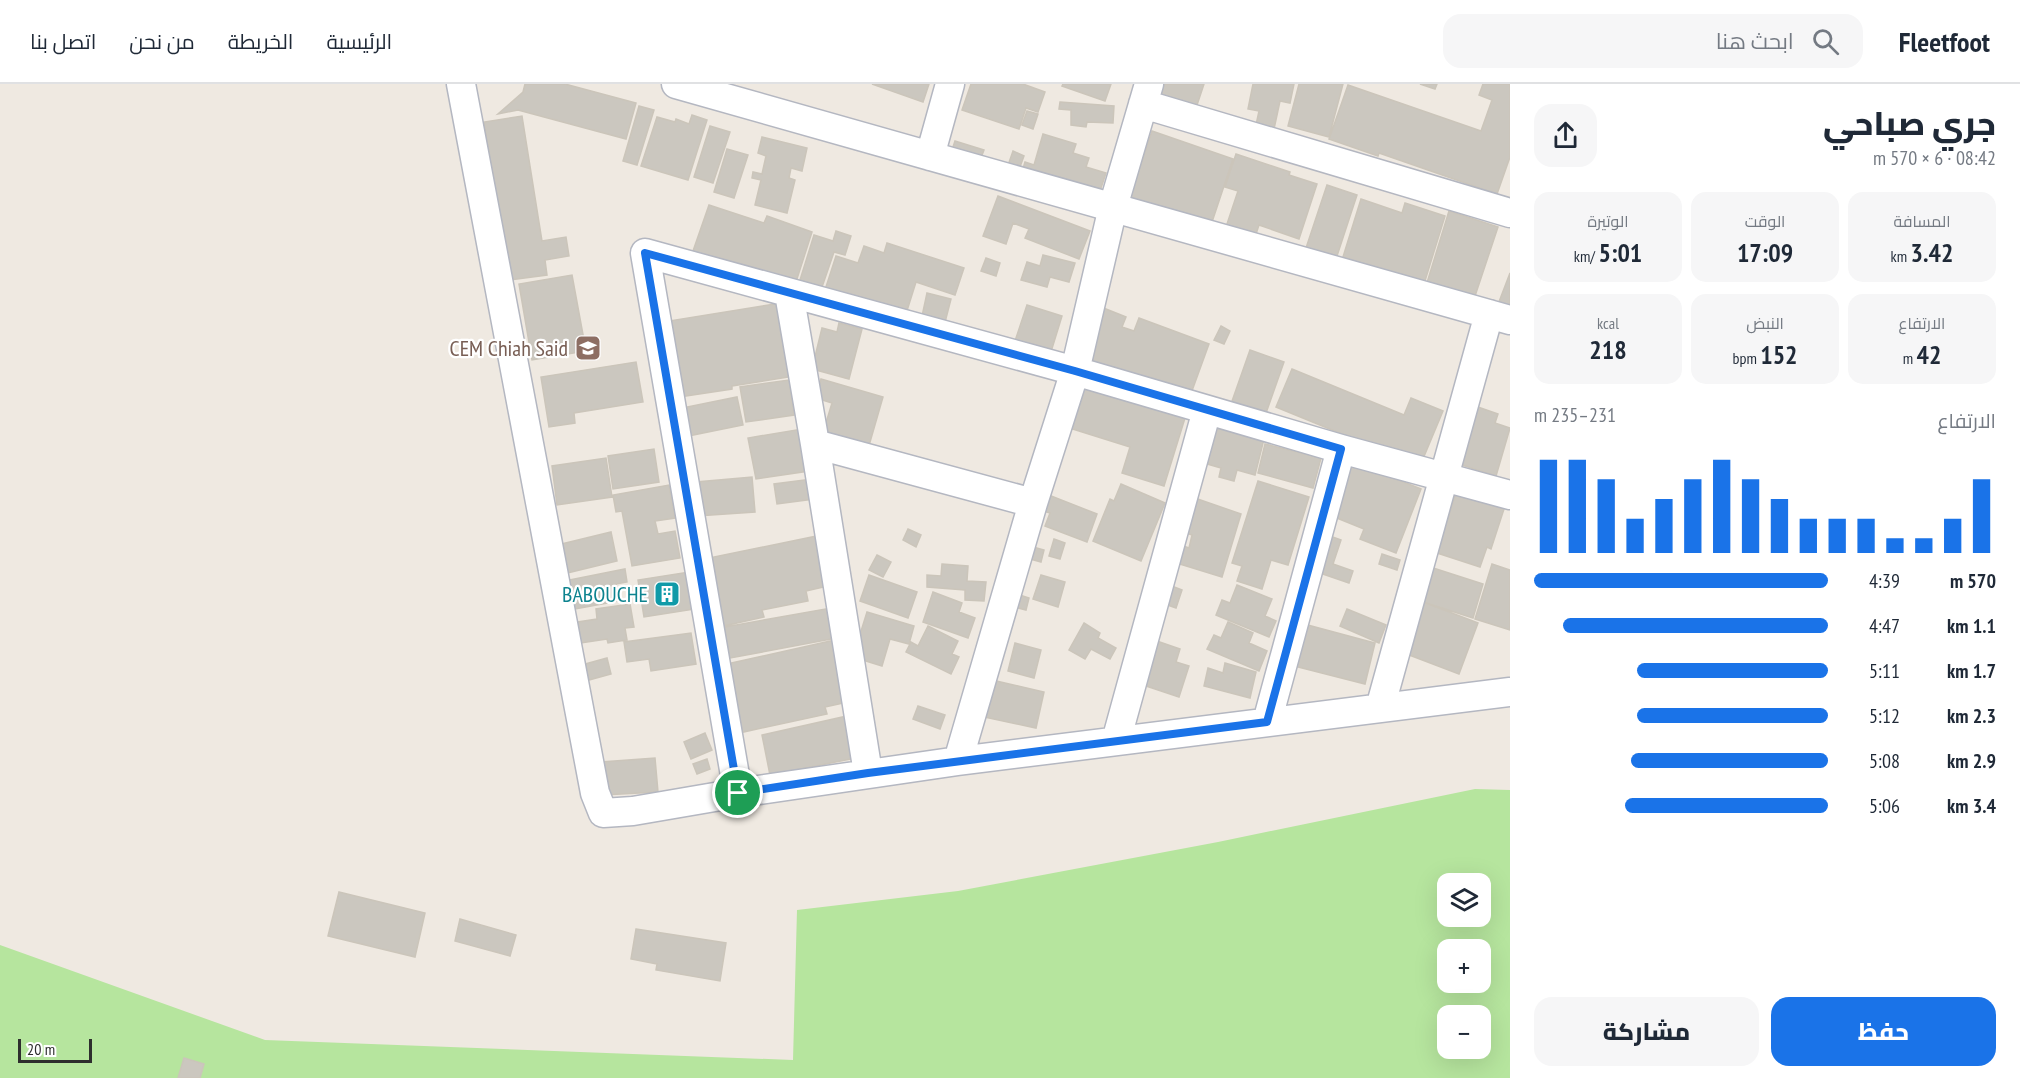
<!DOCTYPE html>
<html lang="ar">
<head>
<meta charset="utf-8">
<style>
  body { margin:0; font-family:"PT Sans Narrow",Cairo,sans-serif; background:#f6f6f7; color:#1f2937; direction:rtl; height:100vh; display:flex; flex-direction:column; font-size:22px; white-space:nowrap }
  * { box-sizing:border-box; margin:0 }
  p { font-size:20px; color:#747a83 }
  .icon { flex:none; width:33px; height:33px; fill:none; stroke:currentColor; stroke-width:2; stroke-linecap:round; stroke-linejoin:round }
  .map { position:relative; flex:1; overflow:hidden; direction:ltr }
  .drawer { display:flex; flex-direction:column; background:#fff; width:510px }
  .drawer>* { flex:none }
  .buttons { position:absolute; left:1437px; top:789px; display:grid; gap:12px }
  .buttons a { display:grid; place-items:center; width:54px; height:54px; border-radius:12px; background:#fff; box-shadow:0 6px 24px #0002; font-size:30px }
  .scale { position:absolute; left:18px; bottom:15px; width:74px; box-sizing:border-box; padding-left:6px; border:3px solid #2e2e2e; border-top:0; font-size:16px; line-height:21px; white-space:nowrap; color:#2e2e2e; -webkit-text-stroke:4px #fff; paint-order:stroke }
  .pin { position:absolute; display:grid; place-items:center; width:51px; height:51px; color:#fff; margin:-26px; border:3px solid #fff; border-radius:50%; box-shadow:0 2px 6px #0007 }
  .round { display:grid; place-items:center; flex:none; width:63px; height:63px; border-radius:18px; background:#f6f6f7 }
  .summary { display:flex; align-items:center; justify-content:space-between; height:102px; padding:0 24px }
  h1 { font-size:33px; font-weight:800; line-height:45px }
  .metrics { display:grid; grid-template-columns:repeat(3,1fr); gap:9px; height:102px; padding:6px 24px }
  .metrics div { display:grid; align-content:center; border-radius:15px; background:#f6f6f7; text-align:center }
  .metrics b { font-size:26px; font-weight:800 }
  .metrics small { font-size:16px; font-weight:400 }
  .metrics p { font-size:16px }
  .chart { height:168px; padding:12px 24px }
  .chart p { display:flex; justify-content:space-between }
  .chart svg { width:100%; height:108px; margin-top:6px; stroke:#1a73e8; stroke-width:6 }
  .button { display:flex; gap:12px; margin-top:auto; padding:12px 24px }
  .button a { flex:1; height:69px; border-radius:18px; background:#1a73e8; color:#fff; font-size:24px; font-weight:800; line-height:69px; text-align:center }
  .button a+a { background:#f6f6f7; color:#1f2937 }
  ul { padding:0 24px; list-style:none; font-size:20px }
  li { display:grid; grid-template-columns:96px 72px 1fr; align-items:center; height:45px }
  li i { height:15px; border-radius:8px; background:#1a73e8 }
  header { display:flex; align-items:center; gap:36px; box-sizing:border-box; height:84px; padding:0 30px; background:#fff; border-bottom:2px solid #e0e1e3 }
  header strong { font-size:28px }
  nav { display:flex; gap:33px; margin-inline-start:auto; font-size:21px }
  .search { width:420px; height:54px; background:#f6f6f7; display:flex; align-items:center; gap:15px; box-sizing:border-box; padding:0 21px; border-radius:18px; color:#747a83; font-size:22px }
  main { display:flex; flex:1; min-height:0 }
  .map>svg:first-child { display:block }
  .green { fill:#b6e59e; fill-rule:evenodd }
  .building { fill:#cbc7bf; stroke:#cbc5ba; stroke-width:1.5 }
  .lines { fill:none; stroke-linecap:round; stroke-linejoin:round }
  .minor-casing { stroke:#b4b7c1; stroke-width:31 }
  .minor { stroke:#fff; stroke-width:28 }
  .route-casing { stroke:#fff; stroke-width:12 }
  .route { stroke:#1a73e8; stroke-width:8 }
  .labels { text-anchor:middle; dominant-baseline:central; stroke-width:4.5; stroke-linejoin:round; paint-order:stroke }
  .education-label { font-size:22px; fill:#785e54; stroke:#fff; text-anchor:end }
  .culture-label { font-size:22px; fill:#0d838f; stroke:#fff; text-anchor:end }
</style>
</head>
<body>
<header>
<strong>Fleetfoot</strong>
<div class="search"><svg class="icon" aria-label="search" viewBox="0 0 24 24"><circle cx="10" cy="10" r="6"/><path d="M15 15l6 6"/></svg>ابحث هنا</div>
<nav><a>الرئيسية</a><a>الخريطة</a><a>من نحن</a><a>اتصل بنا</a></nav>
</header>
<main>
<section class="drawer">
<div class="summary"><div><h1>جري صباحي</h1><p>08:42 · 6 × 570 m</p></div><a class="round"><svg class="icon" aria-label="share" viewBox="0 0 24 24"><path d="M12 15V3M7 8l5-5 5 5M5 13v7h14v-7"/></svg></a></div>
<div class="metrics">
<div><p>المسافة</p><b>3.42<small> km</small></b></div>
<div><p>الوقت</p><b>17:09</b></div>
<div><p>الوتيرة</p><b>5:01<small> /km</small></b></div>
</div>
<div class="metrics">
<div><p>الارتفاع</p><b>42<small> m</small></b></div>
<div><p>النبض</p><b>152<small> bpm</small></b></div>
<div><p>kcal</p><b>218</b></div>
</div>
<div class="chart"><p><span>الارتفاع</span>231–235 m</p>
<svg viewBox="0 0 160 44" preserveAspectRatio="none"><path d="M5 44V6M15 44V6M25 44V14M35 44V30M45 44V22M55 44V14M65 44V6M75 44V14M85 44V22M95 44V30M105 44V30M115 44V30M125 44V38M135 44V38M145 44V30M155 44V14"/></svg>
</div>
<ul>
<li><b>570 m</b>4:39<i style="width:100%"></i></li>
<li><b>1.1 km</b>4:47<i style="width:90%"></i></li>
<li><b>1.7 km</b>5:11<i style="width:65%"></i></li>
<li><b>2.3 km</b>5:12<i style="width:65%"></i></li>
<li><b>2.9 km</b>5:08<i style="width:67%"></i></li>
<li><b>3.4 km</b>5:06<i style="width:69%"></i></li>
</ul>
<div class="button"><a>حفظ</a><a>مشاركة</a></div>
</section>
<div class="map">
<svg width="1510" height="994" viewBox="0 0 1510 994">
  <rect width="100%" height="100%" fill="#efe9e1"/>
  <!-- green -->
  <path class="green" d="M1475,705L1510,706V994H0V861L265,956L793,976L797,826L958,807L1218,758ZM1448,800H1480V832H1448ZM1448,866H1480V898H1448ZM1448,932H1480V964H1448Z"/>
  <!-- building -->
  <path class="building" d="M525,0H565L636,19L626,55L518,26L498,30L523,8Z
    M872,0H929L923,18Z
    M971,0H1023L1045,8L1038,28L1026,24L1019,45L962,26Z
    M1063,0H1111L1105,17L1062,2Z
    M1162,0H1204L1197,21L1159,10Z
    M1253,0H1294L1290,19L1280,17L1274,45L1256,41L1259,27L1248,25Z
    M1299,0H1343L1329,53L1288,42Z
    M1420,0H1437L1435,5Z
    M1483,0H1510V73L1497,110L1379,69L1378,72L1329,55L1348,1L1481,47L1492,16L1479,11Z
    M1060,18L1114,22L1113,39L1087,38L1086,43L1071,41V26L1059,25Z
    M639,22L654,26L637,81L623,77Z
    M1027,27L1038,30L1033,45L1022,41Z
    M692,31L707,36L688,96L641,82L657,33L675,38L676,35L689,40Z
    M522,32L542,157L566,153L569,172L545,176L547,191L510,196L484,38Z
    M710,42L730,48L713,99L694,93Z
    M1152,47L1233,75L1209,147L1128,119Z
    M1043,50L1076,60L1073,69L1089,74L1086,83L1106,89L1097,116L1021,91L1025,78L1034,81Z
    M762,53L807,64L802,87L791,84L789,94L795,96L787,129L755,121L761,96L752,94L753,88L762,90L766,72L758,69Z
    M955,57L984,66L977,84L949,75Z
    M727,65L748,71L734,114L714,108Z
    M1013,67L1024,72L1017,91L1006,87Z
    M1236,70L1290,88L1289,91L1317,100L1299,155L1259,141L1255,153L1226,143L1238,107L1225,103Z
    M1327,101L1357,111L1335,178L1305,167Z
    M998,112L1090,147L1079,175L1025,154L1029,145L1013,139L1006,160L983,152Z
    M1361,115L1402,129L1405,119L1445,132L1424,200L1343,173Z
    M709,121L764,139L767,132L812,148L795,201L693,167Z
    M1449,127L1498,143L1473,218L1426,202Z
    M836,147L851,152L845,171L834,168L822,203L800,196L814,151L833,157Z
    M887,159L964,184L955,211L916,198L905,233L825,206L836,172L858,179L864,162L884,169Z
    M1043,171L1075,179L1069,198L1050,193L1047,203L1021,196L1027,178L1040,182Z
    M986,174L1000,179L996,192L981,187Z
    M1510,189V228L1497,223Z
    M572,191L586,267L532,276L519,200Z
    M927,209L951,215L944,242L921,237Z
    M781,219L795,292L732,302V305L680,313L669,237Z
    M1027,221L1062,232L1050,271L1014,260Z
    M1101,223L1126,233L1122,243L1134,247L1139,234L1209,260L1189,315L1082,276Z
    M839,239L862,245L849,295L812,285L822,244L837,248Z
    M1221,242L1230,247L1224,260L1214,256Z
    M1250,266L1284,278L1265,332L1231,320Z
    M636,278L643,318L574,329L575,339L549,343L541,293Z
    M1292,285L1404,331L1411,314L1443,327L1420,382L1276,323Z
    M821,295L883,313L868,365L822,352L832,319L816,314Z
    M789,296L794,331L746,338L740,303Z
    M1076,300L1185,334L1164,402L1122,389L1130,363L1063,342Z
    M737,313L743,341L688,352L682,324Z
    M1475,322L1498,330L1495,339L1510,344L1496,392L1456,379Z
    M1209,341L1264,355L1255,391L1237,386L1234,397L1219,393L1221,384L1200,378Z
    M802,345L809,387L756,395L748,354Z
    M1265,360L1321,374L1313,404L1258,389Z
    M654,365L659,398L613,405L608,372Z
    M606,374L612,413L557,421L552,382Z
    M1348,376L1421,405L1396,469L1360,455L1364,445L1327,430Z
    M752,393L755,428L697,432L696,398Z
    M812,395L814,415L777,420L774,400Z
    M1258,397L1309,413L1288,481L1271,476L1262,505L1237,497L1242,482L1232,479Z
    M1121,400L1165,419L1141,477L1093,457L1110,415L1114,417Z
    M669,401L675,434L655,437L658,450L675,447L680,474L632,482L622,427L616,428L613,411Z
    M1456,409L1504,425L1491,465L1487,463L1480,483L1437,469Z
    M1046,410L1097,430L1087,458L1045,442L1050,429L1040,426Z
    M1189,412L1241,430L1222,493L1170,477L1175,459L1189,464L1192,451L1178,446Z
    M908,445L921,451L916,463L903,456Z
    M611,448L617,477L563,490L557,461Z
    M1327,451L1341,456L1333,480L1353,487L1349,499L1314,487Z
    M817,452L828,502L806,507L808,517L762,526L764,533L719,543L704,475Z
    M1054,455L1065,459L1060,475L1049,472Z
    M1026,461L1044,466L1041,478L1023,473Z
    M1382,470L1400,476L1397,486L1379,480Z
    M877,471L891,478L883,493L869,486Z
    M942,480L968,482L967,497L986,498L984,517L965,516V506L927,503V491L941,492Z
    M1492,480L1510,486V546L1475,535Z
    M1427,482L1483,500L1473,534L1417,516Z
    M625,485L627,498L616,500L619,517L570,526L564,497Z
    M689,488L695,525L644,533L638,496Z
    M869,491L917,508L908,534L860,517Z
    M1041,491L1065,498L1058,523L1033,515Z
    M1169,501L1182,506L1176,524L1162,519Z
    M1237,501L1272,515L1265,532L1276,537L1269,553L1216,531L1222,516L1230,519Z
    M933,508L962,519L959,528L975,534L968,554L923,538Z
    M1011,508L1029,514L1026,526L1007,521Z
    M1423,518L1478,539L1459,590L1404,569Z
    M630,520L634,543L625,544L627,556L608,559L607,555L581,559L578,538L597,535L596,525Z
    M831,524L837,554L725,575L719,544Z
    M1347,525L1386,541L1379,559L1340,542Z
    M867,528L914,542L909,560L890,555L882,582L853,573Z
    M1228,538L1253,549L1249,559L1267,567L1259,587L1207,565L1214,551L1221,554Z
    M1084,539L1100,549L1098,554L1116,564L1110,575L1091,565L1085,575L1069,566Z
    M1304,540L1375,559L1365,600L1294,582Z
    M928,542L958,557L952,570L959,573L951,590L906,568L911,558L918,562Z
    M691,549L696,580L651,587L649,575L627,578L624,558Z
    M1151,555L1180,565L1176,578L1189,582L1179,613L1137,599Z
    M835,556L848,618L825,623L827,630L739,649L722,581Z
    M1015,559L1041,566L1034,594L1008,587Z
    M607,574L611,590L589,596L585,580Z
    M1225,579L1256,588L1250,614L1204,602L1208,584L1223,589Z
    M992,596L1044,608L1036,644L984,633Z
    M918,622L945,631L940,645L913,635Z
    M847,632L856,674L770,691L762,651Z
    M705,649L712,666L691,675L684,658Z
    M655,674L658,708L603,711L601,678Z
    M707,675L710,685L697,690L693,680Z
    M339,808L425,829L415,873L328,852Z
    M460,835L516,851L510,872L455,857Z
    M636,845L726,859L720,897L656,886L657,880L631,875Z
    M184,974L204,980L200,994H178Z"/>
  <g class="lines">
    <!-- minor casing -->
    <g class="minor-casing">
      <path id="minor" d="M461,0L595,709L603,729L633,727L738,709L958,677L1510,608
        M676,0L1510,236
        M1143,20L1510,129
        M930,72L950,0
        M789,209L815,360L868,689
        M815,360L1033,419
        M1380,624L1489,230
        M1267,638L1341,365
        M1116,657L1207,326
        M958,677L1033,419L1075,287L1113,123L1149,0
        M738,709L645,169L1075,287L1341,365L1510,411"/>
    </g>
    <!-- minor -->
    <use href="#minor" class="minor"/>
  </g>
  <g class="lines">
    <!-- route casing -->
    <g class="route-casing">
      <path id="route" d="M645,169L1075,287L1341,365L1267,638L868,689L738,709Z"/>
    </g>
    <!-- route -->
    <use href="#route" class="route"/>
  </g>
  <!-- icons -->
  <defs>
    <g id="school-square" transform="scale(1.35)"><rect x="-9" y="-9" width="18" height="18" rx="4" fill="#8d6e63" stroke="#fff"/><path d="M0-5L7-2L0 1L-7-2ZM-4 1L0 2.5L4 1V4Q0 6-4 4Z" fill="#fff"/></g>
    <g id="building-square" transform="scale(1.35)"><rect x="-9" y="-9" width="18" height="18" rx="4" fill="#0f9aa8" stroke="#fff"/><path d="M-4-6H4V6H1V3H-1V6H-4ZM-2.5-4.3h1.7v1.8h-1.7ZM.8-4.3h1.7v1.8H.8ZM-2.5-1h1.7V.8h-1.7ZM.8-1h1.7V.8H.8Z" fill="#fff"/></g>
  </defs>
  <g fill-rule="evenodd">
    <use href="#school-square" x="588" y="264"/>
    <use href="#building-square" x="667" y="510"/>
  </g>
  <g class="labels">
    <!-- education labels -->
    <g class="education-label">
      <text x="568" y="264">CEM Chiah Said</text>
    </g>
    <!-- culture labels -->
    <g class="culture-label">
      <text x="648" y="510">BABOUCHE</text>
    </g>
  </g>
</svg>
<div class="buttons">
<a><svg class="icon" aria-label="layers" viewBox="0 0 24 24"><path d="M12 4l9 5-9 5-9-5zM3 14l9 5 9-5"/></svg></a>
<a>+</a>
<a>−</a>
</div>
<div class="scale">20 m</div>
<div class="pin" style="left:738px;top:709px;background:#1e9e55"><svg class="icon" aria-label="arrive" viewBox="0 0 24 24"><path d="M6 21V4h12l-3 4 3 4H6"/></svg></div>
</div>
</main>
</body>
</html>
